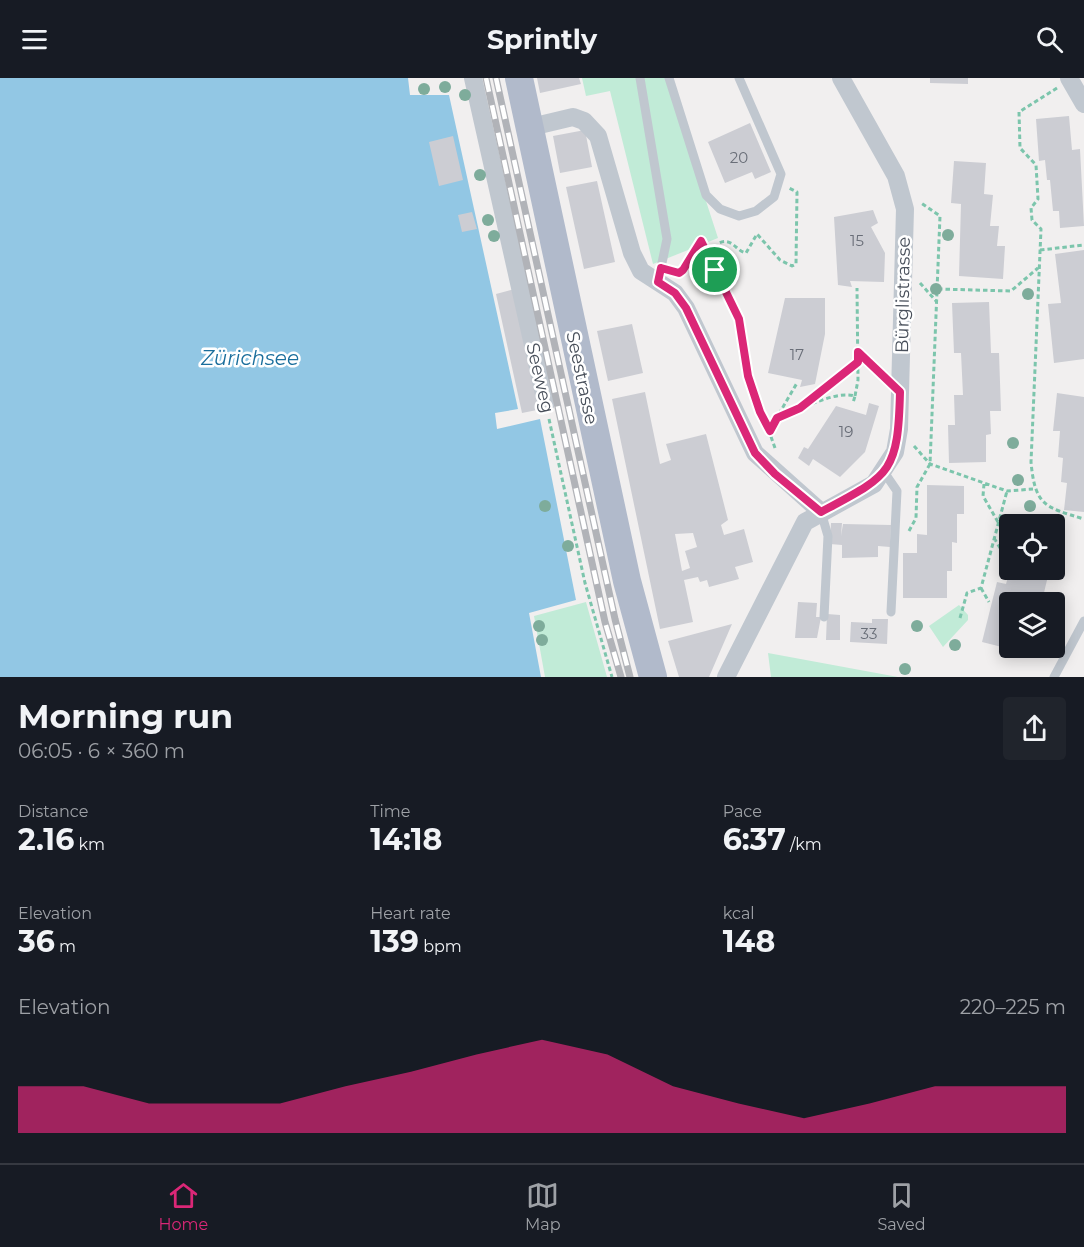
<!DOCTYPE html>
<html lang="en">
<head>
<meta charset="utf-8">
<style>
  body { margin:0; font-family:Montserrat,sans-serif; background:#20242c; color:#f1f3f6; height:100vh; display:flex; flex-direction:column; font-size:22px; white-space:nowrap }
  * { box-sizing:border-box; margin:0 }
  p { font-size:20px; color:#9ea1a6 }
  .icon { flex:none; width:33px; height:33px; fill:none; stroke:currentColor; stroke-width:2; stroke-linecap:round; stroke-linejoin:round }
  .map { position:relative; height:599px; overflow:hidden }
  .sheet { display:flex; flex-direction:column; background:#171b24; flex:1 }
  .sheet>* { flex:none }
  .buttons { position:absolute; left:999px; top:436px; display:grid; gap:12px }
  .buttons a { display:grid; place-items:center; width:66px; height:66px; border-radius:6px; background:#171b24; box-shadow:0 3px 15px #0003; font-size:30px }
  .pin { position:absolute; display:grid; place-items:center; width:51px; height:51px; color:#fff; margin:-26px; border:3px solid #fff; border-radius:50%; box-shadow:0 2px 6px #0007 }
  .round { display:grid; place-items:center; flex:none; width:63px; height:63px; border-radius:6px; background:#20242c }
  .head { display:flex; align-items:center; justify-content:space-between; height:102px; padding:0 18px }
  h1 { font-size:33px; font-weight:700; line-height:45px }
  .figures { display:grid; grid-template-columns:repeat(3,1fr); gap:9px; height:102px; padding:6px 18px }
  .figures div { display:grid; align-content:center }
  .figures b { font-size:30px; font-weight:700 }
  .figures small { font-size:16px; font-weight:400 }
  .figures p { font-size:16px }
  .chart { height:168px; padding:12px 18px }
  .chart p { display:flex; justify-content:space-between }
  .chart svg { width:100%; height:108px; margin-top:6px; fill:#db2777; opacity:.7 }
  header { display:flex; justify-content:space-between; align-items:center; height:78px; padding:0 18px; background:#171b24; font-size:27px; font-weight:700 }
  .tab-bar { display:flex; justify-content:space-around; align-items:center; height:84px; border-top:2px solid #363941; background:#171b24; font-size:16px; color:#9ea1a6 }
  .tab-bar a { display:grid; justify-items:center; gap:3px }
  .tab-bar .selected { color:#db2777 }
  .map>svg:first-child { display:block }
  .green { fill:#c1ebd7 }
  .water { fill:#92c7e4 }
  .building { fill:#cccdd3; fill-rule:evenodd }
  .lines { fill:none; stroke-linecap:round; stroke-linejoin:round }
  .path { stroke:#7cc5ac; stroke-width:3; stroke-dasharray:4.5 3; stroke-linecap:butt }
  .service { stroke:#c0c7cf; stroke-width:9 }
  .minor { stroke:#c0c7cf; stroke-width:18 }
  .primary { stroke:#b1bacb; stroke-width:28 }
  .rail-casing { stroke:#b1b3b8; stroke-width:7 }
  .rail { stroke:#fff; stroke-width:4.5; stroke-dasharray:14; stroke-linecap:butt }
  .tree { fill:#7eac9b }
  .route-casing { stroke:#fff; stroke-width:12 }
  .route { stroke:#db2777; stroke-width:8 }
  .labels { text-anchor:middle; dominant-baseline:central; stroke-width:5; stroke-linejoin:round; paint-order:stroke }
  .number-label { font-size:15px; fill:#696e78 }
  .street-label { font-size:18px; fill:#484f5a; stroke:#fff }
  .water-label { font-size:20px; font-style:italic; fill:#1a6e9c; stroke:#fff }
</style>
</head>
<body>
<header><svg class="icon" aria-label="menu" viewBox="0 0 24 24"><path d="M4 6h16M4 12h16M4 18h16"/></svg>Sprintly<svg class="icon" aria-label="search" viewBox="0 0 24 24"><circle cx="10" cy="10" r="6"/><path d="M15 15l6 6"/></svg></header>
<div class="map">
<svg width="1084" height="599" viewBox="0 0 1084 599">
  <rect width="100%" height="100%" fill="#f1efef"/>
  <!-- green -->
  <path class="green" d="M582,0H666L718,160L653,186L610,13L586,18Z
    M586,524L607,599H545L534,538Z
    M959,527L968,537V542L943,569L929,548Z
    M768,575L898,599H771Z"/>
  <!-- water -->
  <path class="water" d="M0,0H408L410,17H449L518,331L495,335L497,351L540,341L576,522L529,535L541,599H0Z"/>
  <!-- building -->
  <path class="building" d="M537,0H579L581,6L540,15Z
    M930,0H968V6L930,5Z
    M1069,38L1072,72L1080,71L1084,148L1060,150L1059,133H1053L1050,102H1047L1045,82L1039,83L1036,41Z
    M750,45L771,94L755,101L752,94L725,105L708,64Z
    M585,52L592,89L560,95L553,58Z
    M453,58L463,102L439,108L429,64Z
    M954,83L986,85L984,116L993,117L990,148H999L997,168H1005L1003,201L959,198L961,126L951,125Z
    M597,103L615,184L584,191L566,109Z
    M873,132L878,145L871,149L885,175L884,204L850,203L852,209L838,207L834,139Z
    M472,134L477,151L462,154L458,137Z
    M1084,172V281L1054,285L1048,226L1061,225L1055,176Z
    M515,211L542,331L522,335L496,216Z
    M785,220H825V256L815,306L800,309L802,302L768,295Z
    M989,224L991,275H999L1001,333H990L991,356L986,357V384L949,385L948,347H955L954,317H963L961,275H954L952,225Z
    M632,246L643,295L608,303L597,253Z
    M645,314L660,386L671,382L666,366L706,356L728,442L721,447L724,457L744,451L753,484L735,489L739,501L709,509L707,502L700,504L698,499L684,502L693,544L660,551L612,321ZM693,455L697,469L685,473L690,490L682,493L675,456Z
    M1057,315L1084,319V434L1064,432L1067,405L1061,404L1063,380L1058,379L1060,353H1053Z
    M869,325L879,328L865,374L840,399L813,381L809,388L798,380L804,369L808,371L836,328L866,337Z
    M927,407L964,408V436H957V465L952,464V493H947V520H903V475H917V456L927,457Z
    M831,445H842L841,458L843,446L891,447L890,469L878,468V479L842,480V467L830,466Z
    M1054,468L1063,470L1056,500L1048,498L1042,523L1010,525V571L982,564L997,504L1006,506L1010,492H1054Z
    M798,524L817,525L816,539H821L817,560H795Z
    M827,536L840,537V562H826Z
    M872,541H888L887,566L850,564L851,544L872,545Z
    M732,546L709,599H679L668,563Z"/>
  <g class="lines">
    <!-- path -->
    <path class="path" d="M1057,10L1019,34L1020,70L1036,87L1038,121L1031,130L1032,142L1041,151L1031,384C1035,428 1045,429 1084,441
      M1040,172L1084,167
      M715,192L719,186L716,171L719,165C732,159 736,173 746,175L757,156L780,182L792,188L796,186L797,114L789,110
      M674,193L683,192L701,163L739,241L748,298L760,334L769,353
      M920,205L936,223
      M938,211L1011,213L1038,190
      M858,274L882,297
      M855,318L858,302L857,210
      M805,328C821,323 838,314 855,318L853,325
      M777,340L800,330L857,285
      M549,341L585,505L612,599
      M914,368L930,386L1007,413L1033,411
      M775,370L769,353L797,305
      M984,406L983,418L998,444
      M909,453L916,440L917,409L930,386L940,138L921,125
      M994,460L1008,483
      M981,510L989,524
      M960,540L967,515L981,510L1007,413"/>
    <!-- service -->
    <path class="service" d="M640,0L667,161L658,204
      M669,0L706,117L720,131L739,138L756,133L774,119L781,96L739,0
      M884,394L897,413L891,534
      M821,434L828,458L824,539
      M1054,599L1084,543"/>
    <!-- minor -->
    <path class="minor" d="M473,0L546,325
      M1069,0L1084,26
      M531,49L573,39L584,43L598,58L632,175L641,193L675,215L686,230L755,375L821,434
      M726,599L805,444L874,406L895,374L899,351L905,131L896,98L841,0"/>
    <!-- primary -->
    <path class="primary" d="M519,0L627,503L653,599"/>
    <!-- rail casing -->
    <g class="rail-casing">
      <path id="rail" d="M486,0L605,544L621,599
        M496,0L615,541L630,599"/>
    </g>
    <!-- rail -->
    <use href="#rail" class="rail"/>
  </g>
  <!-- trees -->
  <g class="tree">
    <circle cx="445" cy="9" r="6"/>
    <circle cx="424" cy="11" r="6"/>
    <circle cx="465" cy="17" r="6"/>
    <circle cx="480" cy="97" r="6"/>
    <circle cx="488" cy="142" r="6"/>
    <circle cx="948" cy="157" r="6"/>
    <circle cx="494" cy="158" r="6"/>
    <circle cx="936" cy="211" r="6"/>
    <circle cx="1028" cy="216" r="6"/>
    <circle cx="1013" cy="365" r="6"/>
    <circle cx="1018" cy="402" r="6"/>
    <circle cx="545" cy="428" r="6"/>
    <circle cx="1030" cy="428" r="6"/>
    <circle cx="568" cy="468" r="6"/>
    <circle cx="539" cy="548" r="6"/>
    <circle cx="917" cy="548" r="6"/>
    <circle cx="542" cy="562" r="6"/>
    <circle cx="955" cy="567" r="6"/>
    <circle cx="905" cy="591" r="6"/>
  </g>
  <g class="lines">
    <!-- route casing -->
    <g class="route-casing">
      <path id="route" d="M701,163L739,241L748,298L760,334L770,353L777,340L800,330L858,284V274L900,314C898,396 890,397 821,434L775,396L755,375L686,230L675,215L658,204L661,190L679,195L683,192Z"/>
    </g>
    <!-- route -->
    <use href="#route" class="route"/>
  </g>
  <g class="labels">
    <!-- number labels -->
    <g class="number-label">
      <text x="739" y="79">20</text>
      <text x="857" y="162">15</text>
      <text x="797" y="276">17</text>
      <text x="846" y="353">19</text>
      <text x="869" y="555">33</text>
    </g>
    <!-- street labels -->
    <g class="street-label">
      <text transform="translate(903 217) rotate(-89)">Bürglistrasse</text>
      <text transform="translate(540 300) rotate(77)">Seeweg</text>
      <text transform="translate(582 300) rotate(78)">Seestrasse</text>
    </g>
    <!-- water labels -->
    <g class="water-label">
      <text x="250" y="280">Zürichsee</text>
    </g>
  </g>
</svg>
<div class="buttons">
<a><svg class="icon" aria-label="locate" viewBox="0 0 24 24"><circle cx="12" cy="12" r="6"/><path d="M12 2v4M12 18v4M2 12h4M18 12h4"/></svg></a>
<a><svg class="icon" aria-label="layers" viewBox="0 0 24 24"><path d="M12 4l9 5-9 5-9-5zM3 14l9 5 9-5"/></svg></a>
</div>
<div class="pin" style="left:715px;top:192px;background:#1e9e55"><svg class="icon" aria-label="arrive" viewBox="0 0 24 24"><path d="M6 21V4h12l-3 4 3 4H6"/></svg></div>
</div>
<section class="sheet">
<div class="head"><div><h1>Morning run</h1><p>06:05 · 6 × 360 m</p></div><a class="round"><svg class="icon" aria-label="share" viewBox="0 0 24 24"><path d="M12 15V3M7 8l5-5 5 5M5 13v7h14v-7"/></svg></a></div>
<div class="figures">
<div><p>Distance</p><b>2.16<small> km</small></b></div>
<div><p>Time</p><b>14:18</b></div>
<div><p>Pace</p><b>6:37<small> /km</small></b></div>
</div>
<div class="figures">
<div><p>Elevation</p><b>36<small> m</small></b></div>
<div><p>Heart rate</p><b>139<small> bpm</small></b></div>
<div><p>kcal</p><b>148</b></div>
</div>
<div class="chart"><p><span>Elevation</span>220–225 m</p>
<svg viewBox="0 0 160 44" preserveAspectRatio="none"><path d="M0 44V25L10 25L20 32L30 32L40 32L50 25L60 19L70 12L80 6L90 12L100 25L110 32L120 38L130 32L140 25L150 25L160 25V44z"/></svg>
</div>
</section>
<nav class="tab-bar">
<a class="selected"><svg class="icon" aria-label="home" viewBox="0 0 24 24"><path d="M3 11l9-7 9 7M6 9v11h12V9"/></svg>Home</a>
<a><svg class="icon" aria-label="map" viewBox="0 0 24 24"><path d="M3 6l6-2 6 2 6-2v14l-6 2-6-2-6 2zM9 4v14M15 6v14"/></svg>Map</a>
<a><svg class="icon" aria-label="saved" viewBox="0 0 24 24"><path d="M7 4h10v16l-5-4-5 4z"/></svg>Saved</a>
</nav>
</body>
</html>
